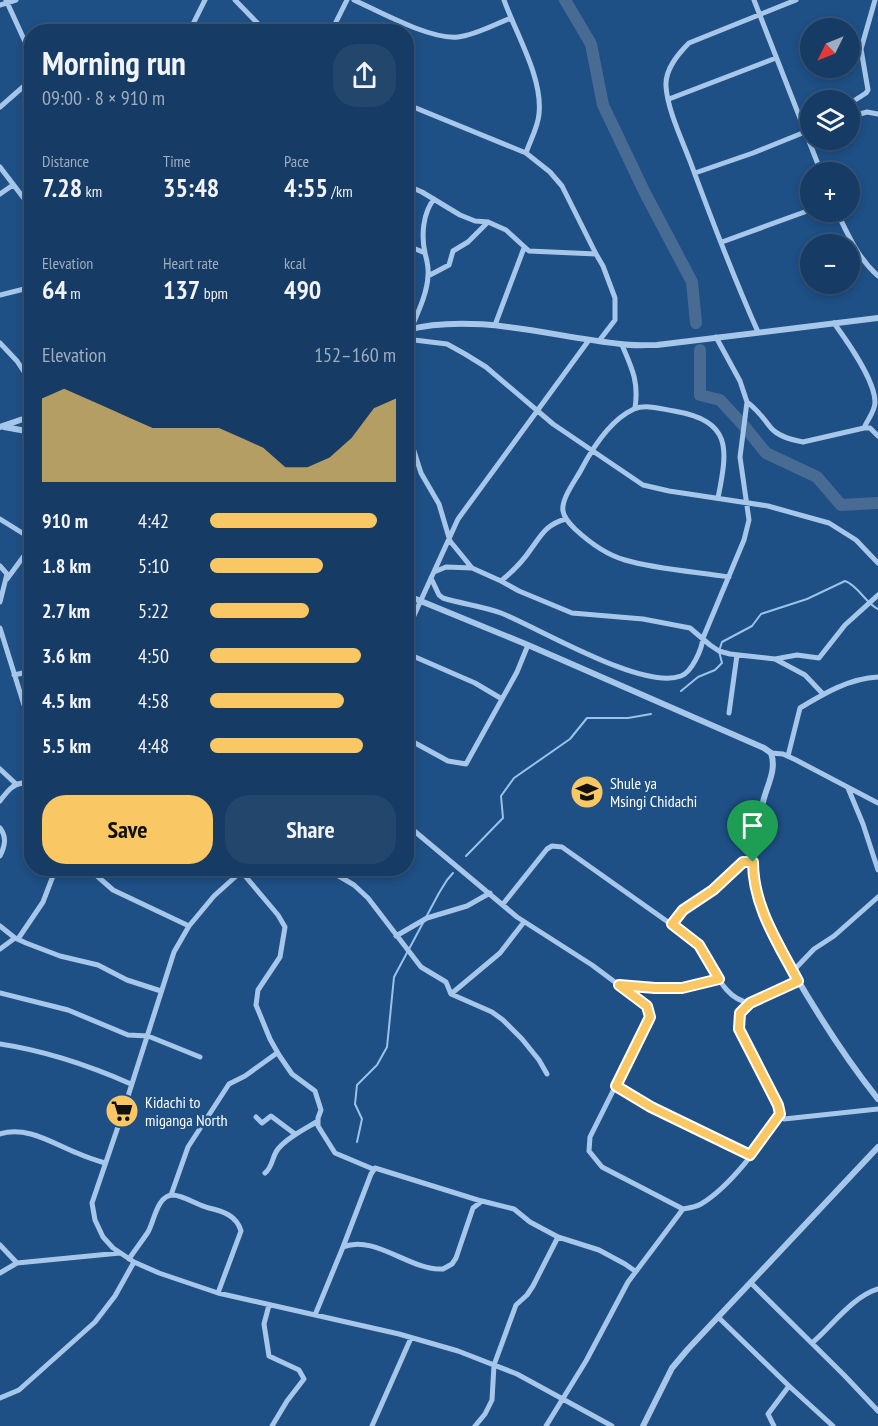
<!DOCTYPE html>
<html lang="en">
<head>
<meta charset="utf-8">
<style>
  body { margin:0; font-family:"PT Sans Narrow",sans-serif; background:#23466d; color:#f1f3f6; height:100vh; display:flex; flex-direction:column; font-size:22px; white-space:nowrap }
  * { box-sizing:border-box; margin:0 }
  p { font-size:20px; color:#9eadbf }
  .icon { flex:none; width:33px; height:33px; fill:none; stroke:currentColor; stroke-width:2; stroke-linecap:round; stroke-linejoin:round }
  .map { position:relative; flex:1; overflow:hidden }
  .details { position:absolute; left:24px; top:24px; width:390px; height:852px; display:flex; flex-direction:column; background:#163b64; border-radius:24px; box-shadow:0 3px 9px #0003,0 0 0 2px #355578 }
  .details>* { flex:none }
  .needle { width:39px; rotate:227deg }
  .controls { position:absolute; left:800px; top:18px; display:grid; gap:12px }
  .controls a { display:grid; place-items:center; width:60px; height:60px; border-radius:50%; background:#163b64; box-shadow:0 3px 9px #0003,0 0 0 2px #355578; font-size:30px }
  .pin { position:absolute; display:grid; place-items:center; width:51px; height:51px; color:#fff; margin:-62px -26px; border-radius:50% 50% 50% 0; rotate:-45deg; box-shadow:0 0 6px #0007 }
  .pin .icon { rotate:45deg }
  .round { display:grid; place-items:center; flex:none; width:63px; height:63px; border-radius:24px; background:#23466d }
  .summary { display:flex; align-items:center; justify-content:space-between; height:102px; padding:0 18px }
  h1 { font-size:33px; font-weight:600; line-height:45px }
  .metrics { display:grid; grid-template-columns:repeat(3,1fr); gap:9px; height:102px; padding:6px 18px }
  .metrics div { display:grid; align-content:center }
  .metrics b { font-size:26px; font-weight:600 }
  .metrics small { font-size:16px; font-weight:400 }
  .metrics p { font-size:16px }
  .chart { height:168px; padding:12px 18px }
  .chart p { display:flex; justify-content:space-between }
  .chart svg { width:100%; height:108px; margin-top:6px; fill:#f9c865; opacity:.7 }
  .action { display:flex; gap:12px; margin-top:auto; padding:12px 18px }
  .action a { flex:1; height:69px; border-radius:24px; background:#f9c865; color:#111; font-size:24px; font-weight:600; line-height:69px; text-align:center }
  .action a+a { background:#23466d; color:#f1f3f6 }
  ul { padding:0 18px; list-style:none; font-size:20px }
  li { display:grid; grid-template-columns:96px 72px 1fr; align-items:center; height:45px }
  li i { height:15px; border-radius:8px; background:#f9c865 }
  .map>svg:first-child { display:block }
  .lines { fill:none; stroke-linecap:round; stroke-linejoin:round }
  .stream { stroke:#99c3eb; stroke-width:2 }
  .river { stroke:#476b92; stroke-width:12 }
  .minor { stroke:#a6c7ea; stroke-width:5 }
  .tertiary { stroke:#a6c7ea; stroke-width:6 }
  .route-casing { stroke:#fff; stroke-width:12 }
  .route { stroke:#f9c865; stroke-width:8 }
  .labels { text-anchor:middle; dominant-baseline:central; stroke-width:5; stroke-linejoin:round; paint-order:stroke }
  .poi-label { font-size:16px; fill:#fff; stroke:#1e4f85; text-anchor:start }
</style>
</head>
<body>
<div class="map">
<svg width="878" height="1426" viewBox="0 0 878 1426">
  <rect width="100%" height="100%" fill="#1e4f85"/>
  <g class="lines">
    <!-- stream -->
    <path class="stream" d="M681,691L698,677L715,670L722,663L719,651L722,642L752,626L761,614L807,599L845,581C859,586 865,603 878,609
      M466,856L503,818L501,796L514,778L570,739L587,718H628L651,714
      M357,1142L362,1119L355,1104L357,1085L377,1065L387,1047L394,977L439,893L447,880L453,873"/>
    <!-- river -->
    <path class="river" d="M565,0L591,44L603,105L645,193L692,282L696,323
      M700,350V395L720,400L745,427L766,453L817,477L841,505L878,503"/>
    <!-- minor -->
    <path class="minor" d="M6,0L32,57
      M235,0L266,32
      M354,0C380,12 431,40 458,37C473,36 496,24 511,18
      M504,0C516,34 543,78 539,114C538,127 530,141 526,153
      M754,0L821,172
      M0,5L16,0
      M189,32L205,0
      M331,32L347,0
      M669,99L776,58
      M406,104L526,153L550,172L562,186L596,254L603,266L615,298V320L599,341
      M849,104L866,93L868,90L861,49L875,0
      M0,107L32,79
      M849,117L867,112L878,114
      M0,167L32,209
      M695,173L753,153L810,130
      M406,185L422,192L460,215L475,221L488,222L506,230L529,251L596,254
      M0,194L13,185
      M837,212C848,235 858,258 878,276
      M722,242L810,210
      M406,245L425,253
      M428,276L449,265L453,251L468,242L488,222
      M24,289L32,294
      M0,295L32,287
      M834,323C847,341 875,380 875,402C875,412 867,420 864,428
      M495,325L524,248
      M411,329C418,312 427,294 428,276C429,267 427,261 425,253C421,235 423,213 434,199
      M758,332C733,276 711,218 690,161C682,140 667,108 666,86C665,69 678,54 689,43L796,0
      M406,339L447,344L465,354L486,367L553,424L643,485L669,491L768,506L829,523L856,540L878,563
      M0,343L17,361L32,384
      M622,345C632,368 639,382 635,408
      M747,402C758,410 763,418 771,428C778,436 792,440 803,442L864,428H870L878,436
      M406,426L421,473L439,504L450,541L472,568
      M718,498C728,448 732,421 674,411C661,409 646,404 634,409C610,420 593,447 581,470C575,481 561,499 563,511C564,518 570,524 575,529C589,542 607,555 625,560C655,569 697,572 729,577
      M0,519L32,539
      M0,566L7,574L0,602
      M434,572L446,567L472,568L501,581L519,591L572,613L643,619L690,628L710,645L719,651L730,654L775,659L797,655L819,658L845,625L878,595
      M431,578L439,595L443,598C462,604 482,606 501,613C539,628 643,691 681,676C692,672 702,649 703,638L744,540L749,520L740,457L747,402L740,381L716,337
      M7,579L32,545
      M501,581C512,572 523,561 531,549C542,534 547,524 566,519
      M0,628L24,705L32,718
      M406,633L458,519L589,340
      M406,653L475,683L502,699
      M775,659L805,675L823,694
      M14,675L32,671
      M729,713L737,655
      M406,738L448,761L466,764L517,672L528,645
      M771,753L783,754L796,760L878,803
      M788,756L800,708C823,694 850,678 878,677
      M0,769L16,784
      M848,788L863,824L878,870
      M0,801C7,792 11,785 22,783L32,790
      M406,824L517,917L592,965L647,1006L650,1017L590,1137L589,1151L602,1167L683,1209C689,1208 696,1207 701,1204C730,1187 762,1143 780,1115L778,1105L739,1029L740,1013L750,1003C718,998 713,958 692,939L562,847L552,846L547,849L503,904
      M0,828C7,837 5,846 0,856
      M88,868L113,890L189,926
      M245,868L214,896L189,926L174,952L122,1115L92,1203L95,1220L103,1237L113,1248L134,1262L159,1273L218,1293L399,1334L458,1351L517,1374L612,1426
      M325,868L354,885L368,898L421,967L446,982L451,994L492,1012L503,1020L522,1039L539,1060L547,1074
      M240,870L278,915L285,927L280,957L258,990L256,1005L270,1039L279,1055L292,1074L315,1091L321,1110L318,1118V1126L335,1153L373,1169
      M672,924L683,910L713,890L737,866L743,862H753
      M0,926L15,938L26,943L60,956L98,965L127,980L161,991
      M396,936L427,918L467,906L490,893
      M18,939L43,902L56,868
      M0,949L15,938
      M793,971L814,949L834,936L878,897
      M620,985L655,988H682L719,979
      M0,993L68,1010L128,1035L148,1036L200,1057
      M451,994L500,953L524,922
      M750,1003L798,981
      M0,1044C47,1051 88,1065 131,1084
      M616,1086L651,1107L750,1155
      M780,1115L784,1119L878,1109
      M256,1117L262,1123L271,1116L295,1134
      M0,1134C26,1125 54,1144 77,1153C86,1157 95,1160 105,1163
      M265,1173C273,1167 272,1156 278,1149C288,1137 305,1129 318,1121
      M171,1195L188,1147L229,1084L245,1076L277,1053
      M0,1245L17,1263
      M343,1247L371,1174L375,1168L481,1201
      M129,1259C135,1250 142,1241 148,1232C154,1222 157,1195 173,1195C185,1196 197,1205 209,1208C223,1211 237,1216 241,1231L218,1293
      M0,1273L17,1263L120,1253
      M751,1283L844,1375L878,1411
      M269,1305L264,1324L269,1356L299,1370L304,1379L287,1401L272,1426
      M315,1315L343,1247C375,1234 410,1271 443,1269L452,1264L456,1258L473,1208L482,1201L514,1209L530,1222L558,1237L599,1250L625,1264L635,1271
      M718,1317L789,1386L768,1414L774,1426
      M812,1343C832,1326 852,1297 878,1289
      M789,1386L833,1426
      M0,1398L19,1390L95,1322L115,1296L134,1262
      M372,1426L411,1338
      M475,1426L485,1414L492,1400L494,1365L516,1305L527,1295L533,1286L558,1237
      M546,1426L586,1361L628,1282L683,1209"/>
    <!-- tertiary -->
    <path class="tertiary" d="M406,330C477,312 551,337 621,344C633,346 645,345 657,345L878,318
      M0,427L32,416
      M4,427L32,432
      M406,595L528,645L764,748L771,753C777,770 767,785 763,802C759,819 752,846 752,864C753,903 773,938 792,970C818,1015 845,1058 878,1099
      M643,1426L672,1368L688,1349L878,1147"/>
  </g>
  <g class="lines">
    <!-- route casing -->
    <g class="route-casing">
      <path id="route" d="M743,862H753C753,906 778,943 798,981L750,1003L740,1013L739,1029L778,1105L780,1114L750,1155L651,1107L616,1086L650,1017L647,1006L619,985L655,988H682L719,979L699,945L672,924L683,910L713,890Z"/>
    </g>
    <!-- route -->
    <use href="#route" class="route"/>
  </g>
  <!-- icons -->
  <defs>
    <g id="school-disc" transform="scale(1.725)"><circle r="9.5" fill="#f9c865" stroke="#1e4f85"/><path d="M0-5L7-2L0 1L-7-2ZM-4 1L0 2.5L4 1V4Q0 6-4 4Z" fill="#111"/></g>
    <g id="supermarket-disc" transform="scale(1.725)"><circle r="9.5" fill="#f9c865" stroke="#1e4f85"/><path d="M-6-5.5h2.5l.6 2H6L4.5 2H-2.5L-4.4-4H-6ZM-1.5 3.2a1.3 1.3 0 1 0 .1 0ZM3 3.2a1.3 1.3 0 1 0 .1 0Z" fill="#111"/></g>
  </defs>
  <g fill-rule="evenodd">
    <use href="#school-disc" x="587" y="792"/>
    <use href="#supermarket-disc" x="122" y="1111"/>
  </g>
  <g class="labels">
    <!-- poi labels -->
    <g class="poi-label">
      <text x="610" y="783">Shule ya<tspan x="610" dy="18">Msingi Chidachi</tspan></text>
      <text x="145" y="1102">Kidachi to<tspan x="145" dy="18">miganga North</tspan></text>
    </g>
  </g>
</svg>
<div class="controls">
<a><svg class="needle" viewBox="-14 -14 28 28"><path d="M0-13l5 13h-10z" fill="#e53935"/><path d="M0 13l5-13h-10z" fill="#9eadbf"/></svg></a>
<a><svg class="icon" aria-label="layers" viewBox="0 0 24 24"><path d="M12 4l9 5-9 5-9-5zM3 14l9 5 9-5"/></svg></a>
<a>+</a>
<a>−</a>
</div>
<div class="pin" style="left:753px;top:862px;background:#1e9e55"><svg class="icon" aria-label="arrive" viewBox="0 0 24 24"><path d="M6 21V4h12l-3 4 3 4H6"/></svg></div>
<section class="details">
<div class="summary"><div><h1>Morning run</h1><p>09:00 · 8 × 910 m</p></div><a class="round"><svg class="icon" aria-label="share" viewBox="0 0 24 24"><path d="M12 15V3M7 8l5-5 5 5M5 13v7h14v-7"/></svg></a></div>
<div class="metrics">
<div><p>Distance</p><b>7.28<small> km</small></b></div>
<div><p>Time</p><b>35:48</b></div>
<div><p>Pace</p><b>4:55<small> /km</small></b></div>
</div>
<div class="metrics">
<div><p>Elevation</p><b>64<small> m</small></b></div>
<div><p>Heart rate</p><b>137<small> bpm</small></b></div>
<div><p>kcal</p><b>490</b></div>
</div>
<div class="chart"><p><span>Elevation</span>152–160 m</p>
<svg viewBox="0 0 160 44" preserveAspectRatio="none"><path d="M0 44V10L10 6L20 10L30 14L40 18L50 22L60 22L70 22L80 22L90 26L100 30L110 38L120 38L130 34L140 26L150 14L160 10V44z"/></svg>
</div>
<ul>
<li><b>910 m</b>4:42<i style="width:90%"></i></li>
<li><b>1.8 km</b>5:10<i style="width:61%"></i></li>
<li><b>2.7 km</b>5:22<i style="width:53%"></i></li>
<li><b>3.6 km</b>4:50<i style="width:81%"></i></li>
<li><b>4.5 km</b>4:58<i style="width:72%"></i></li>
<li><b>5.5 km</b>4:48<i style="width:82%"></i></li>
</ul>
<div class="action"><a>Save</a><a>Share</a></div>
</section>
</div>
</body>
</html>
